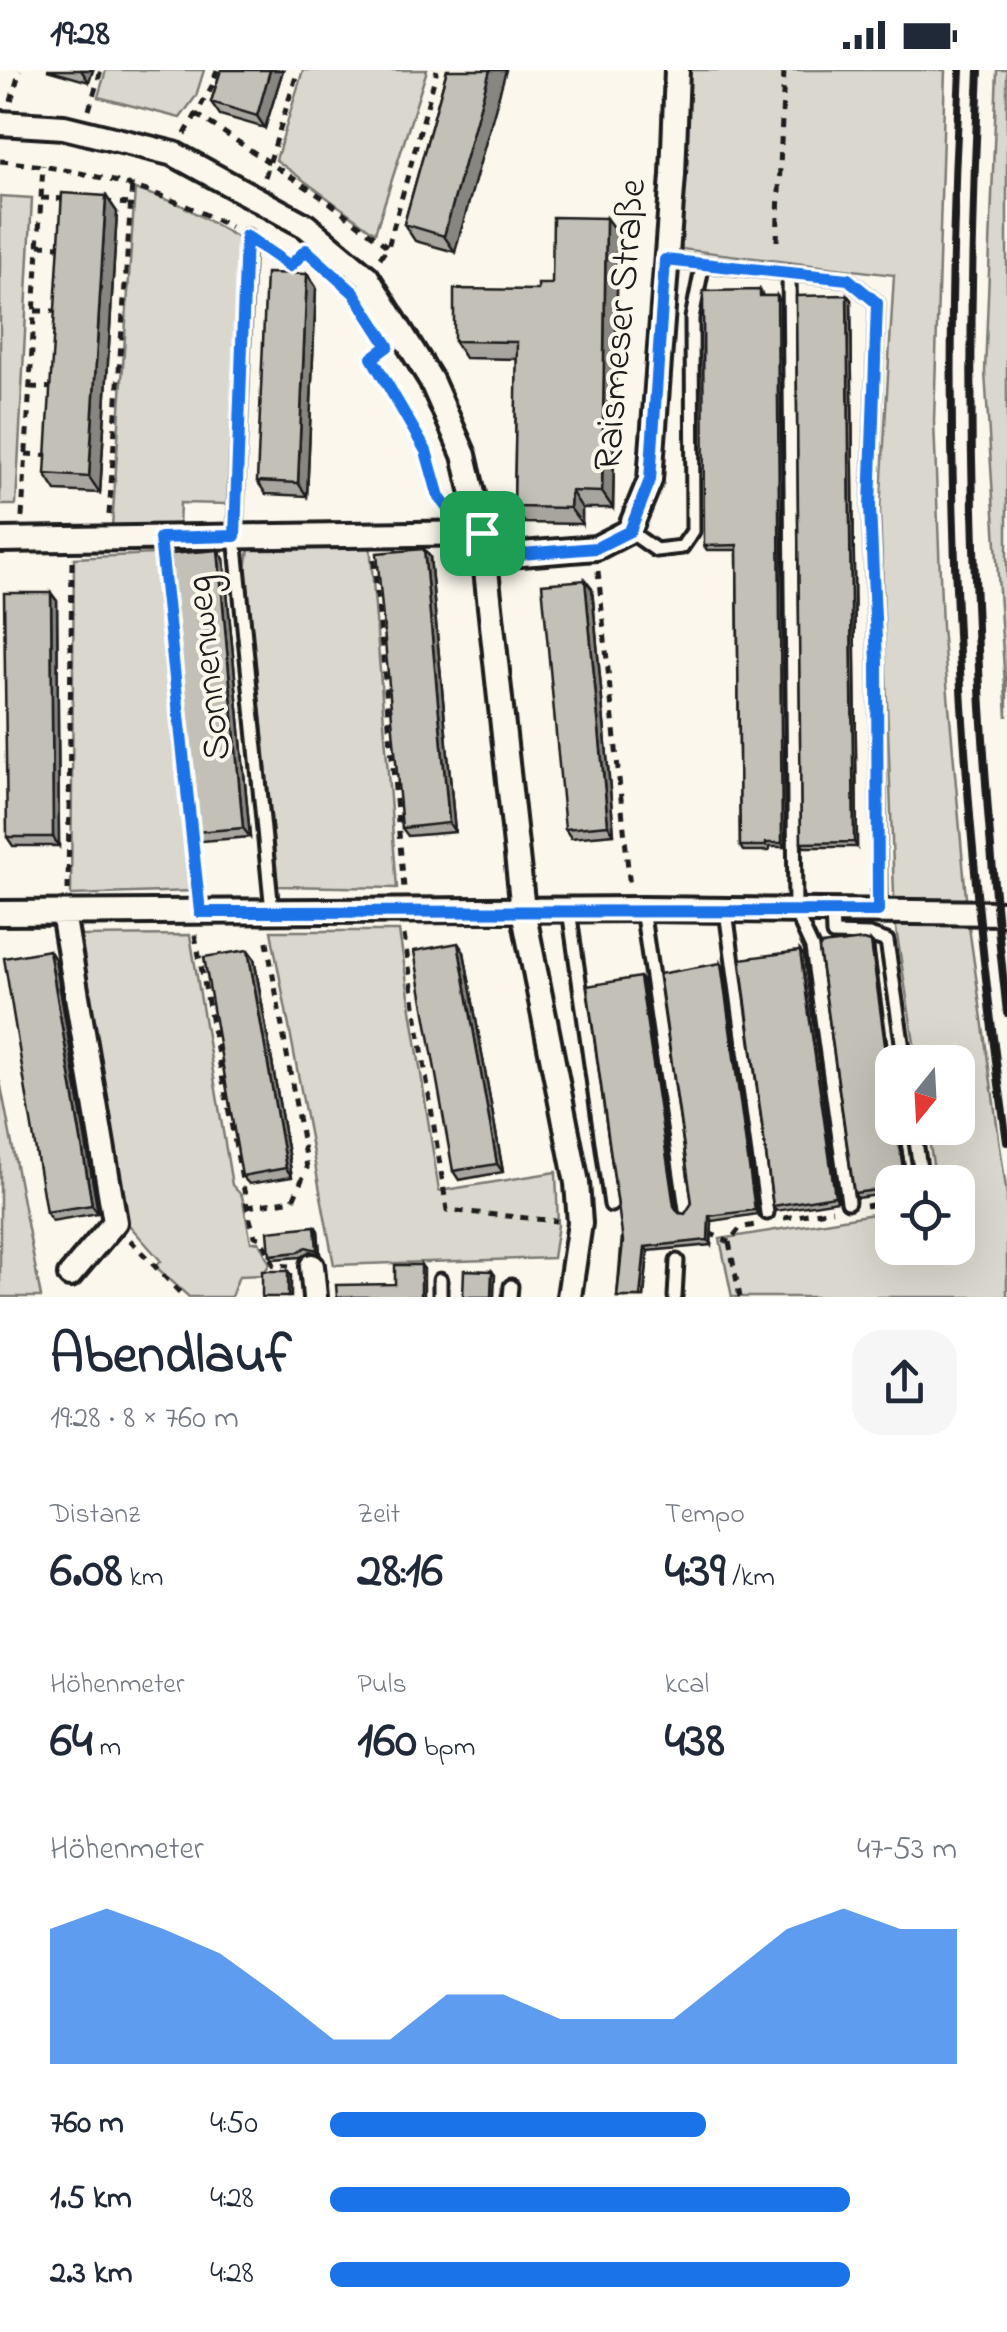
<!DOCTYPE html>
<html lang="de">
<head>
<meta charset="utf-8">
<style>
  body { margin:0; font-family:"Indie Flower",sans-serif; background:#f6f6f7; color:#1f2937; height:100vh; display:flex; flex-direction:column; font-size:38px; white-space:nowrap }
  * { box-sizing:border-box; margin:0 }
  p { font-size:32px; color:#747a83 }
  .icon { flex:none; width:55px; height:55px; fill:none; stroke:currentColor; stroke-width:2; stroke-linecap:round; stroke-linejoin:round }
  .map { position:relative; height:1227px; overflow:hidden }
  .sheet { display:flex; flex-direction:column; background:#fff; flex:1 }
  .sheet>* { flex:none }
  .needle { width:65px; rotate:198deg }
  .fabs { position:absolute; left:875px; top:975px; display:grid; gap:20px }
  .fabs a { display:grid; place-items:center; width:100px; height:100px; border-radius:20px; background:#fff; box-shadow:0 10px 40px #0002; font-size:50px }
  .pin { position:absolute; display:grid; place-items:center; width:85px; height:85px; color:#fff; margin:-42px; border-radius:20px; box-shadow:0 5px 15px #0006 }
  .round { display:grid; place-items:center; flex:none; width:105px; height:105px; border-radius:30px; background:#f6f6f7 }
  .head { display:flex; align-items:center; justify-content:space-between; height:170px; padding:0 50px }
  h1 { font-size:55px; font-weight:700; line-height:75px }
  .figures { display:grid; grid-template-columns:repeat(3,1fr); gap:15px; height:170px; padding:10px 50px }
  .figures div { display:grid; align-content:center }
  .figures b { font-size:50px; font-weight:700 }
  .figures small { font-size:28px; font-weight:400 }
  .figures p { font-size:28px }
  .chart { height:280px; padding:20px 50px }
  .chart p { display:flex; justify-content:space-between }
  .chart svg { width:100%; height:180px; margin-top:10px; fill:#1a73e8; opacity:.7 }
  ul { padding:0 50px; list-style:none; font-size:32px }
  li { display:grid; grid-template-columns:160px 120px 1fr; align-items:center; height:75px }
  li i { height:25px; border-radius:12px; background:#1a73e8 }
  .status { display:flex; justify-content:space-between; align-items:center; height:70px; padding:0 50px; background:#fff; direction:ltr }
  .status svg { height:28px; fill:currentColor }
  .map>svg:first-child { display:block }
  .green { fill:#dad7ce; stroke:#7b7a75; stroke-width:2.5 }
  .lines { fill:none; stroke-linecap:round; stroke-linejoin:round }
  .service-casing { stroke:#1c1c1c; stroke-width:19 }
  .minor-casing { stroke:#1c1c1c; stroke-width:30 }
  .path { stroke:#1c1c1c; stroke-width:5; stroke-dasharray:8 8; stroke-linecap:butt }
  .service { stroke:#fbf7ec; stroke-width:11 }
  .minor { stroke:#fbf7ec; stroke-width:22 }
  .rail { stroke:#1c1c1c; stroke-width:8 }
  .wall { fill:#a8a59e; stroke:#1c1c1c; stroke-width:2.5 }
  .shaded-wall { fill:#888681; stroke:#1c1c1c; stroke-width:2.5 }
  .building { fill:#c3c0b8; stroke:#1c1c1c; stroke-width:2.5 }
  .route-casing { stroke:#fff; stroke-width:20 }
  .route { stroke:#1a73e8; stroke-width:12 }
  .labels { text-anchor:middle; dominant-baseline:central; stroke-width:8; stroke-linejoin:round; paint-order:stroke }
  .street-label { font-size:40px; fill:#1c1c1c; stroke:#fbf7ec }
</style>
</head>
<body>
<div class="status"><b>19:28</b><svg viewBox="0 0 49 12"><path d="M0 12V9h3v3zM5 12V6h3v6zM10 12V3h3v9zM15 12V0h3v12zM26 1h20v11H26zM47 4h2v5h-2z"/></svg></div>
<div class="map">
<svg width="1007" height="1227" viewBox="0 0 1007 1227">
  <rect width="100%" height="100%" fill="#fbf7ec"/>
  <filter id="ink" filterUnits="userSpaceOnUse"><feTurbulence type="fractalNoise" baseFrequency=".01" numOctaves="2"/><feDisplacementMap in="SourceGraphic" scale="20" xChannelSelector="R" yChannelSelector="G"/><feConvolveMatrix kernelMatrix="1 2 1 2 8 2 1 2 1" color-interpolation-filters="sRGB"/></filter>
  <g filter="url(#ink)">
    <!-- green -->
    <path class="green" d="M106,0H204L196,26L180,48L98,27Z
      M303,0H427L375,163L276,90Z
      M687,0H945L934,351L942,557L968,850L1007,1125V1227H732L720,1169L892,1141V1178H958V1112H936L927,1058H958V992H917L895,852L880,440L894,205L681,179Z
      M997,0H1007V647L985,302Z
      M135,119L179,134L240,169L227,434L180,433L179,456L112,457Z
      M0,126L32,128L16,435H0Z
      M250,473H370L397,818L278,816L246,499Z
      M154,484L193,821L71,825L74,488Z
      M271,861H399L439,1121L556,1102L558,1155L553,1188L334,1195Z
      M190,865L232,1115L242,1126L251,1172H259L270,1194L262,1205L239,1206L231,1227H189L155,1196L161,1191L122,1147L78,866Z
      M0,1011L41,1227H0Z"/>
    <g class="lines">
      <!-- service casing -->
      <g class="service-casing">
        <path id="service" d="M247,166L235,466L272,841
          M665,190L848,209L877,233L870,437L877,592L879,841
          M789,202L795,841L812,878L848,1132
          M629,461L656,480L682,477L693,461L692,248L703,193
          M642,839L686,1139
          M569,840L611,1135
          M726,841L767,1143
          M832,841L833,864L869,865L887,871L905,992
          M914,1058L922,1112
          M440,1227V1210
          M510,1227L511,1216
          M675,1227L677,1191"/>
      </g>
      <!-- minor casing -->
      <g class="minor-casing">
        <path id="minor" d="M0,53L64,57L174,84L306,156L367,207L431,310L464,385L482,463L523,840L577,1113L580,1153L569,1227
          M0,470L482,463
          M484,487L596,478L629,461L650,410L673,105L677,0
          M0,843L642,839L1007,843
          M63,843L115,1152L70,1205
          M312,1196L315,1227"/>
      </g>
      <!-- path -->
      <path class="path" d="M11,31L20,0
        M89,40L101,0
        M196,44L329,132L388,177
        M185,64L212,16L217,0
        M0,91C82,99 158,118 230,157
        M265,107L298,0
        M41,128L68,129
        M104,132L130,134
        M777,171L784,0
        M39,175L61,176
        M265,179L290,196L303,183
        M380,188L388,177L437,0
        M35,241H57
        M385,278L372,287L426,381L439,427L449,441
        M30,317L57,318
        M26,384L53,386
        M109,445L132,114
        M22,447L43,95
        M374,490L404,818
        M163,492L197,819
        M598,501L630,818
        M68,820L72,491
        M195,865L249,1146L255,1166L262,1169L274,1195L289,1196
        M404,865L447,1140L557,1151
        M866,1136L892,1132
        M247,1137L293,1130L307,1098L266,866
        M784,1148L832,1140
        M709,1163L729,1172
        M130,1170L184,1227
        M740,1227L729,1172L740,1158L755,1155"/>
      <!-- service -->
      <use href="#service" class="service"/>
      <!-- minor -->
      <use href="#minor" class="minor"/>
      <!-- rail -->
      <path class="rail" d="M960,0C940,357 956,718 1007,1072
        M979,0C963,314 972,631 1007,943"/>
    </g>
    <!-- wall -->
    <path class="wall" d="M47,0H93L89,12Z
      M221,0H283L265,58L220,45L211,32Z
      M447,0L455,182L415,171L404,154Z
      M106,126L117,142L100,423L56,421L45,404Z
      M618,164L613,438H582V454L525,453L514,437L517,289L465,288L454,271L538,220L552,214Z
      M307,204L316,217L307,426L266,424L257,411Z
      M760,220L763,226H777L780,231L785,777H769V781H743L740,776L737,480H707L704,476Z
      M847,225L851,230L857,777H804L801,773Z
      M424,479L430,487L455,762L408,766L402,758Z
      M218,480L224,489L250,767L202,771L196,762Z
      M585,510L592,519L614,764L571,768L565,759Z
      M51,523L57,531L59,776H13L7,767Z
      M871,872L874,876L892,1058H899L907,1112H892V1123L857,1128L854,1123Z
      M800,881L804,886L838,1131L776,1141L773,1136Z
      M464,882L503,1102L459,1110L453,1101Z
      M254,888L292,1107L249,1114L242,1106Z
      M55,889L98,1143L52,1151L46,1142Z
      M724,897L758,1144L712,1151L711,1175L648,1181L644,1227H617L643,912L677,1140L679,1143L685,1144L692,1133Z
      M315,1156L318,1161L320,1184L310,1181L301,1187L273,1189L270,1185Z"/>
    <!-- shaded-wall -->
    <path class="shaded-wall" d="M81,0H93L89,12Z
      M270,0H283L265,58L257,46Z
      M490,0H506L455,182L444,166Z
      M106,126L117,142L100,423L89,407Z
      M606,148L618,164L613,438L602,422Z
      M307,204L316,217L307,426L298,413Z
      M847,225L851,230L857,777L854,772Z
      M777,226L780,231L785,777L782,773Z
      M571,421L582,438V454L570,438Z
      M424,479L430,487L455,762L449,753Z
      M218,480L224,489L250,767L243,758Z
      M585,510L592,519L614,764L608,755Z
      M51,523L57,531L59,776L53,767Z
      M871,872L874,876L892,1009V1026Z
      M458,873L464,882L503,1102L497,1094Z
      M49,880L55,889L98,1143L92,1135Z
      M248,880L254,888L292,1107L286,1098Z
      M800,881L804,886L838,1131L835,1126Z
      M721,893L724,897L758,1144L755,1140Z
      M640,907L643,912L677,1140L674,1136Z
      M897,1058H899L907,1112H905Z
      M709,1146L712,1151L711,1175L708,1170Z
      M315,1156L318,1161L320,1184L317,1180Z
      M645,1177L648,1181L644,1227H640Z
      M421,1195L424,1199V1227H421Z
      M288,1201L291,1205V1227H288Z
      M492,1201L495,1205L494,1227H491Z"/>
    <!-- building -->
    <path class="building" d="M221,0H270L257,46L211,32Z
      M447,0H490L444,166L404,154Z
      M62,123L106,126L89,407L45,404Z
      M553,147L606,148L602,422L571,421L570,438L514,437L517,272L454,271V219L538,220V214H552Z
      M266,203L307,204L298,413L257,411Z
      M760,220V226H777L782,773H766V776H740L737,475L704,476L703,221Z
      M847,225L854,772L801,773L796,226Z
      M424,479L449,753L402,758L377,483Z
      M218,480L243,758L196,762L170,484Z
      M585,510L608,755L565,759L542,514Z
      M4,523H51L53,767H7Z
      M863,870L871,872L892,1026V1058H897L905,1112H892V1118L854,1123L819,879L821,875Z
      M458,873L497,1094L453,1101L414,881Z
      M49,880L92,1135L46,1142L4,888Z
      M248,880L286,1098L242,1106L204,887Z
      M800,881L835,1126L773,1136L740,889Z
      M721,893L755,1140L709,1146L708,1170L645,1177L640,1227H617L623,1171L587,916L640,907L674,1136L679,1143L685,1144L692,1133L659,904Z
      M315,1156L317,1180L306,1177L298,1182L270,1185L268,1161Z
      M395,1195H421V1227H337L336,1215L395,1214Z
      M464,1200L492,1201L491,1227H463Z
      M262,1201H288V1227H262Z"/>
  </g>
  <g class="lines" filter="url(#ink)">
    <!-- route casing -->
    <g class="route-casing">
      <path id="route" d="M246,166L290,196L306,180L354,223L388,276L372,288L426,381L439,427L451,443L455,463H482L484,487L596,478L630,461L650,410L665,190L848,209L877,233L870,437L877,592L878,841L200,842L160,468L235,466Z"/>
    </g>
    <!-- route -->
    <use href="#route" class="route"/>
  </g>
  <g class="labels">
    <!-- street labels -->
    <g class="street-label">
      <text transform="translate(622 255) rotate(-85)">Raismeser Straße</text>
      <text transform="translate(210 598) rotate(-96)">Sonnenweg</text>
    </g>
  </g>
</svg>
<div class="fabs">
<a><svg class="needle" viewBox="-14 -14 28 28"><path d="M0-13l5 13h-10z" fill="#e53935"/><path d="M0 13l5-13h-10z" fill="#747a83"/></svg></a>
<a><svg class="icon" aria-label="locate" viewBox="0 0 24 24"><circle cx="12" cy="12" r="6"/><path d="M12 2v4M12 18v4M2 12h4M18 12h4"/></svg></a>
</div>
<div class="pin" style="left:482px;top:463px;background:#1e9e55"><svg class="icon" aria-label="arrive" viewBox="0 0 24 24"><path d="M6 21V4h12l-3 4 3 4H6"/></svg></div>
</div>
<section class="sheet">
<div class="head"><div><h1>Abendlauf</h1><p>19:28 · 8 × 760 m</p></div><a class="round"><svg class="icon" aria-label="share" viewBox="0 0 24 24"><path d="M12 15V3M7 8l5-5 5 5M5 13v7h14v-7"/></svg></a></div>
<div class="figures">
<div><p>Distanz</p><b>6.08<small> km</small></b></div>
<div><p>Zeit</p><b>28:16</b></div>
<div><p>Tempo</p><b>4:39<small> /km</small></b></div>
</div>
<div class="figures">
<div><p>Höhenmeter</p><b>64<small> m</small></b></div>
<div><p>Puls</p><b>160<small> bpm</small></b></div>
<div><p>kcal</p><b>438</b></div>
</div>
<div class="chart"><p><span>Höhenmeter</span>47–53 m</p>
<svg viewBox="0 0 160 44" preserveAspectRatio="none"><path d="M0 44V11L10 6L20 11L30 17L40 27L50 38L60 38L70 27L80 27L90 33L100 33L110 33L120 22L130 11L140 6L150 11L160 11V44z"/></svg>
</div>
<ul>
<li><b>760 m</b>4:50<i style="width:60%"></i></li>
<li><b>1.5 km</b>4:28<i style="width:83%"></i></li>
<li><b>2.3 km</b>4:28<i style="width:83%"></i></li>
</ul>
</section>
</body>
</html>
